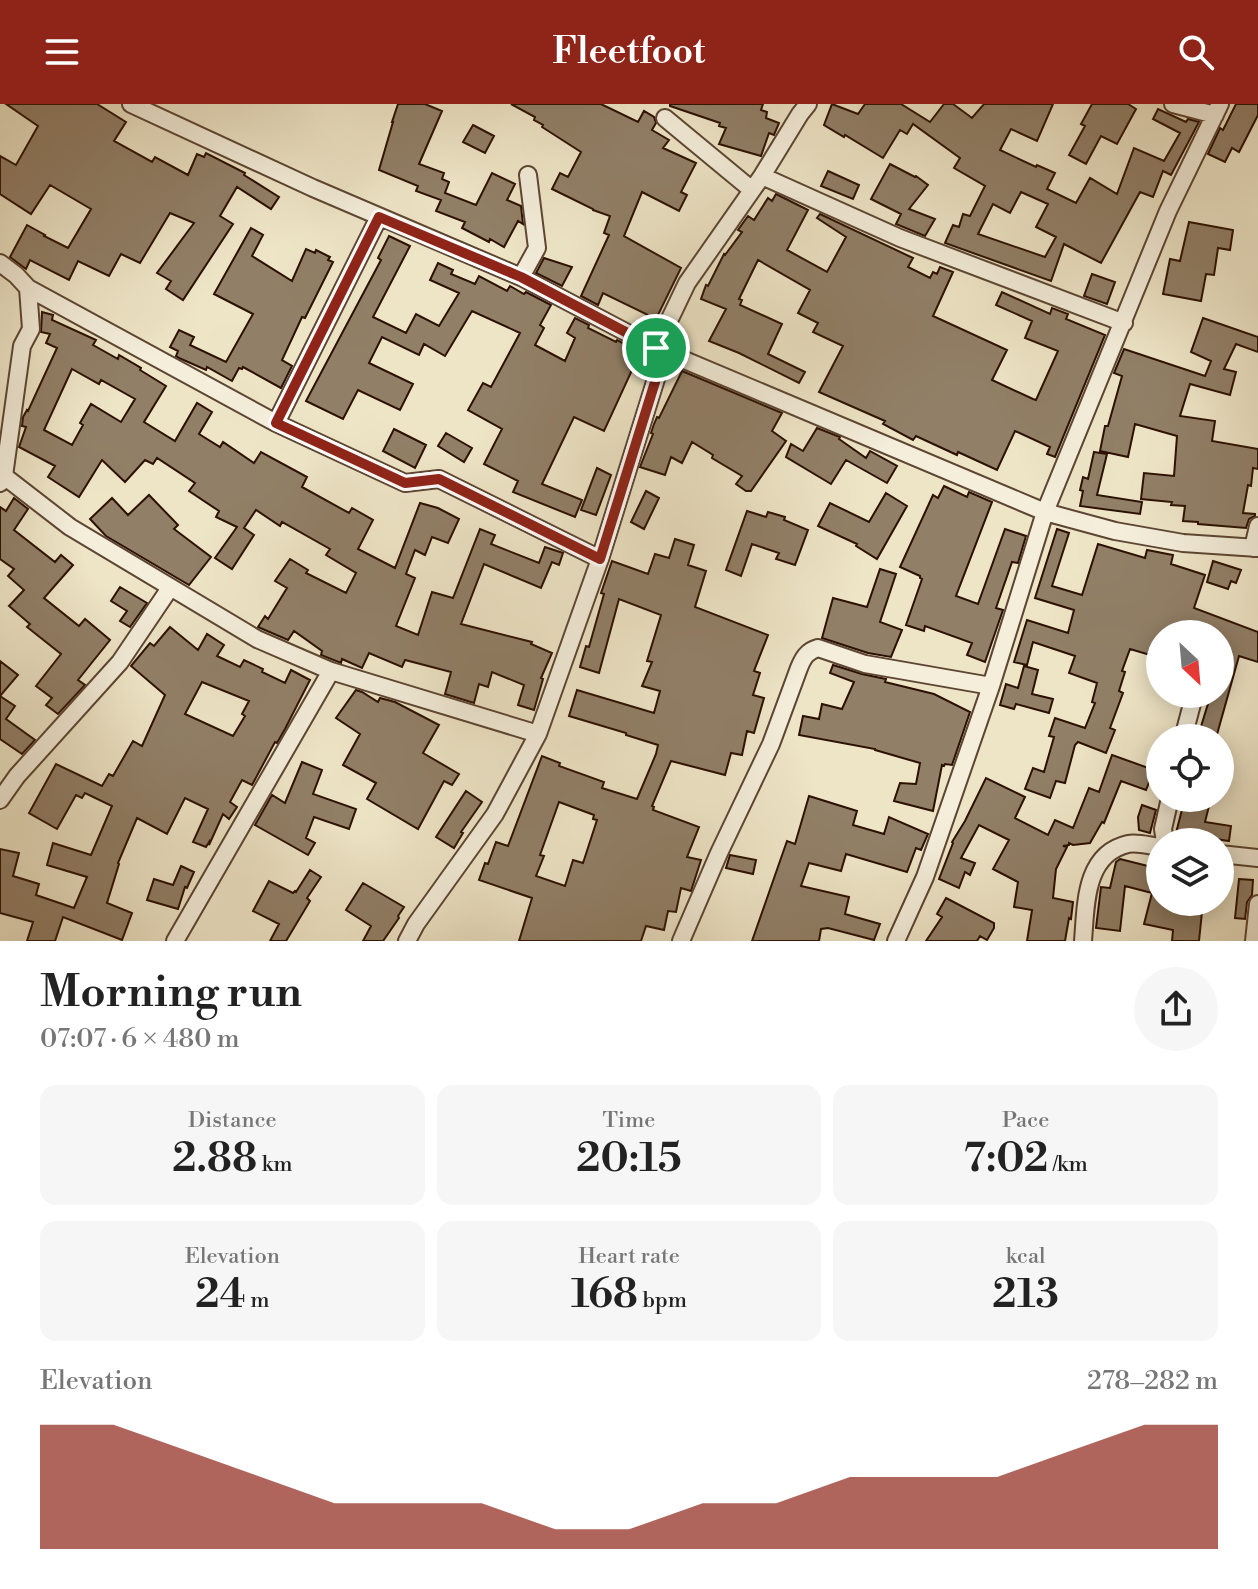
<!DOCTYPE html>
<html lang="en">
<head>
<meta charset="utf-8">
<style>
  body { margin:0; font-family:"Libre Bodoni",serif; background:#f6f6f6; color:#222; height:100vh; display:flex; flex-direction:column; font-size:30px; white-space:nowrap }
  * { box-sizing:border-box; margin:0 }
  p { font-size:26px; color:#767676 }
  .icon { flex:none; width:44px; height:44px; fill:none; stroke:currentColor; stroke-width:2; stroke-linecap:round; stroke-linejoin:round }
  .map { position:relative; height:837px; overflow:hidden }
  .panel { display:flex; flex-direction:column; background:#fff; flex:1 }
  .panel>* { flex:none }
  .needle { width:52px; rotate:154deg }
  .tools { position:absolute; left:1146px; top:516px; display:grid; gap:16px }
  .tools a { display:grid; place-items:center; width:88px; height:88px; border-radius:50%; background:#fff; box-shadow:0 4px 20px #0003; font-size:40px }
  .pin { position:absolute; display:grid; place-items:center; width:68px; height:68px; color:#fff; margin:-34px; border:4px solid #fff; border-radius:50%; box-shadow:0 2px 8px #0007 }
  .round { display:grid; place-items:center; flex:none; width:84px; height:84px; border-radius:42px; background:#f6f6f6 }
  .head { display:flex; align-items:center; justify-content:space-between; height:136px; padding:0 40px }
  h1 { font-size:44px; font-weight:600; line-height:60px }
  .metrics { display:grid; grid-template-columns:repeat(3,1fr); gap:12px; height:136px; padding:8px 40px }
  .metrics div { display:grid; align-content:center; border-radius:16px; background:#f6f6f6; text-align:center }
  .metrics b { font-size:40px; font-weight:600 }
  .metrics small { font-size:22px; font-weight:400 }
  .metrics p { font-size:22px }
  .chart { height:224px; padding:16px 40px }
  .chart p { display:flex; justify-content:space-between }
  .chart svg { width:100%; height:144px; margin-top:8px; fill:#8f2418; opacity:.7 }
  header { display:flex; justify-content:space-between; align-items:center; height:104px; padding:0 40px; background:#8f2418; color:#fff; font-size:36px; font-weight:600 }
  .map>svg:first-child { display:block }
  .building { fill:#917f67; stroke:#2c1000; stroke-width:2; fill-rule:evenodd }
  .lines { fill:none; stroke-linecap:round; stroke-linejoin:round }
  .minor-casing { stroke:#5c4532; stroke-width:20 }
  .minor { stroke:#f4eedb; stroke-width:16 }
  .route-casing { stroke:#fff; stroke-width:16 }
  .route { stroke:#8f2418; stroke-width:10 }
</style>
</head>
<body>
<header><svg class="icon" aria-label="menu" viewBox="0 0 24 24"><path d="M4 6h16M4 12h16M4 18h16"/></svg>Fleetfoot<svg class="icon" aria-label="search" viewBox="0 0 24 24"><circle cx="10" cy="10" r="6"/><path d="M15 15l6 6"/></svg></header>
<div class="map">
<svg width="1258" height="837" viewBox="0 0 1258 837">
  <rect width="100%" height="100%" fill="#eee5c7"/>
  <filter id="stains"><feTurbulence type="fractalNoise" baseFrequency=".0025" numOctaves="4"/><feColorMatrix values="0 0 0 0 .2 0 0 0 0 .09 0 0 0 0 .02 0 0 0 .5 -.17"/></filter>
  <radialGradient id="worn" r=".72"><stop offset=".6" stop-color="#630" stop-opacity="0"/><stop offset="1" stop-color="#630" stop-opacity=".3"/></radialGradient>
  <!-- building -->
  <path class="building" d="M6,0H97L126,18L114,37L152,58L155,53L188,71L197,50L204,53L206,49L245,69L244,71L279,93L271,105L237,83L220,112L233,120L183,196L166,185L171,177L157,169L194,119L170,109L140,159L121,150L109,172L78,157L69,176L30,156L26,165L10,153L27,121L45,131L44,132L68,144L91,105L50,81L31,110L0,90V52L16,61L38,22Z
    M398,0H425L442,7L419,60L444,69L442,75L449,78L445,89L476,101L492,69L515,80L507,96L521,102L523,120L518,117L504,143L490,135L489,138L462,124L465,118L436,107L441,96L416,87L418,82L379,66L393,18H392Z
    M511,0H601L638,18L644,7L654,13L656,19L652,26L669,36L663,44L696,59L681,88L687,91L679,107L642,88L624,132L681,164L656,215L603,189L598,201L581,192L609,131L604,129L610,112L593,106V105L552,85L560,69L568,73L581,48L542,23L543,21L534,16L535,13Z
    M670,0H763L761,6L767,8L766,14L779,19L774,31L769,29L761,52L719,40L726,24L719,22L720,19L670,2Z
    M832,0L858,10L865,0H901L930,18L944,0H953L972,14L984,0H1053L1037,37L1011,25L1000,46L1036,63L1037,61L1055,69L1047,85L1076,99L1090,74L1117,90L1134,44L1164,57L1180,29L1153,15L1158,5L1186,18L1188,15L1199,18L1171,71L1163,67L1153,93L1140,88L1101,159L1064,140L1051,177L945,139L953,121L959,123L963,110L970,112L985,82L954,64L960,54L913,20L907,30L900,26L883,54L845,31L844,33L824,21ZM1021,88L1048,100L1036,123L1056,133L1045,153L978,130L993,100L1010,109Z
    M1092,0H1128L1136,5L1117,40L1101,32L1086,60L1069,51L1085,22L1081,20Z
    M1236,0H1258V11L1239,48L1232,44L1225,58L1208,50L1220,24L1223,26Z
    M473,21L494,32L485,49L463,38Z
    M890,60L915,73L916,72L928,81L909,105L935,115L925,132L896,120L901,110L871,95Z
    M828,67L859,81L853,95L821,82Z
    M776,90L808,106L787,146L827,168L846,133L817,114L820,110L913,154L908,163L930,174L933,168L937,170L940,163L953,168L933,212L1007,246L992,276L1033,295L1036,296L1058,247L1025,234L1032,217L996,201L1002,188L1050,210L1052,204L1068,210L1066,215L1105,231L1055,353L1047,350L1050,343L1015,327L997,366L958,348L957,351L916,332L913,336L883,320L885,317L819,288L843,242L813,228L818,219L798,209L810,186L758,156L739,195L742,196L740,201L782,220L768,250L805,268L799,279L739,249L709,237L726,205L701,195L706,181L708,182L724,150L725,151L742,128L738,126L748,112L754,116L768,94L772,97Z
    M1189,118L1233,126L1230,146L1218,144L1214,171L1206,170L1201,197L1163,190L1170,155L1180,157Z
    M251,124L263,131L252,152L292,177L306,145L315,149L316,146L330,153L328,156L333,158L305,214L302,213L282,256L292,262L281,284L243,263L242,265L239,264L232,277L207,263L206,266L179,254L176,252L178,247L170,243L179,226L194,233L190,241L226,258L253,210L214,190Z
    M389,132L410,142L373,213L406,229L416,210L439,222L459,189L430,176L438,159L453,166L451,170L475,180L479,172L507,187L510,182L524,190L526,188L551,201L540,221L544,224L535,241L565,257L575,234L567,229L575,214L589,221L588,224L616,238L617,236L646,251L648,260L644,271L632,266L604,327L574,313L542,380L582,396L575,413L513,388L518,377L484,360L502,325L468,306L483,279L491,283L520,229L472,207L445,252L424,240L419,251L382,233L369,259L413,280L400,306L358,286L343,315L306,297L381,156L378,154Z
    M544,154L572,163L562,182L536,169Z
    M1092,170L1115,178L1107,200L1084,192Z
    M42,208L53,211L52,216L96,236L93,241L118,255L119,251L141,264L140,266L166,282L144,318L175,337L197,299L212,308L199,330L220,343L223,338L254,359L261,348L307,373L302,383L349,409L352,404L373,416L358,445L395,464L420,399L438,404L459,415L448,439L432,433L425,451L415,446L406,470L415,474L396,522L418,531L432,488L453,494L480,425L495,431L491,440L539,459L545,443L563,449L559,461L552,458L541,484L484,460L461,520L532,538L531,540L552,549L541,574L543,575L534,606L518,601L524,581L492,568L488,583L479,580L474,599L445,590L451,568L405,556L402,563L369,549L362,564L342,555L341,559L321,551L322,547L294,527L288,536L258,523L265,512L268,515L287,484L275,477L290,455L308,466L306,469L346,489L356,469L326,451L330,445L282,418L280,422L256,406L244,424L254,431L232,465L215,454L237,423L216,413L219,407L189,387L195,379L157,354L153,360L145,356L125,378L102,356L79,393L48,373L55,362L19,343L26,323L22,322L23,313L27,306L28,307L57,244L46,239L50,230L41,228ZM72,265L99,280L101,276L135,295L121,318L91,300L80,319L83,321L72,341L44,326Z
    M1203,214L1258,233V248L1236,240L1224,265L1236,268L1230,291L1190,280L1180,312L1215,317L1212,337L1258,345V365L1253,364L1251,382L1248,381L1243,409L1255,410V412L1249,415L1246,424L1198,420V418L1183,417L1185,402L1171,401L1172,398L1141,395L1144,369L1174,372L1177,332L1135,320L1128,353L1100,347L1105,322H1108L1122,272L1114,269L1124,245L1205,272L1211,257L1191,248Z
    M682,267L782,309L772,327L786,337L751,387H746L736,380L742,372L712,354L713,351L692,338L682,359L671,353L665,371L640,363L653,330L651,329L654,320L657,313L659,314Z
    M817,324L840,333L839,335L866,354L870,347L897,362L887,379L846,356L831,380L786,353L791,340L803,347Z
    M394,325L426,341L415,364L383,347Z
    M446,329L472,344L464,358L438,342Z
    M1094,348L1107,350L1097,391L1142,398L1140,410L1080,402L1083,387L1080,386L1083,373L1088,375Z
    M597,364L611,371L596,411L581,406Z
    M944,382L967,393L969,388L992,398L956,492L978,500L1005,425L1026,432L1018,459L1012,458L996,504L1003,506L985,558L967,551L972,539L925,522L924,527L906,521L922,475L920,474V472L900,463L933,391L938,394Z
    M646,387L659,394L644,425L631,418Z
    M886,389L907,402L877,455L856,442L857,440L818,422L830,399L869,418Z
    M149,391L178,421L174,425L211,453L189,481L106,432L90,415L112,394L128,411Z
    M14,394L28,405L14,426L55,458L61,451L73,461L44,494L79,522L85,515L110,536L78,576L85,581L58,610L46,601L52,594L36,582L61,550L27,523L30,520L9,502L24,486L8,472L14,465L0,455V403L6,407Z
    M747,407L766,413L768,408L785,413L784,416L808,426L795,461L776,455L779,449L752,440L741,472L726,466Z
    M1057,425L1069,429L1052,482L1082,491L1098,440L1145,454L1147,446L1173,451L1171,460L1205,471L1194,504L1258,528V558L1239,552L1216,634H1200L1201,630L1199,629L1211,590H1220V557L1223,547L1220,546V530H1160V554L1130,545L1122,567L1125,568L1119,587L1123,589L1110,624L1115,626L1106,649L1078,638L1075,641L1065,679L1056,677L1050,694L1025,685L1033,664L1044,668L1054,633L1049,632L1055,614L1085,624L1095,599L1092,598L1097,579L1069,569L1075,552L1033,538L1027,561L1014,558L1027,516L1068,529L1074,506L1035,494Z
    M675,435L694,441L688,461L706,467L695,503L768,531L754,567L760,569L753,591L764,594L754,629L747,627L742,651L731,649L725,671L671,657L652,702L654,703L653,706L699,723L687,753L701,756L691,787L681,784L676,808L668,807L664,826L646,822L641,837H519L532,794L479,776L485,759L488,760L496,738L508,742L542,652L560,659L559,662L604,678L602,684L637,695L656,650L658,641L626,631V629L569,612L577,586L654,609L660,587L642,582L652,558L647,557L661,511L619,495L599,569L580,563L586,542L589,543L604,490L601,489L612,457L648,470L655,450L669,454ZM559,698L594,711L593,715L597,716L583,759L573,756L565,782L536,772L544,752L540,751Z
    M1213,457L1241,466L1236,479L1231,477L1228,485L1207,478Z
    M880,465L896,470L880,518L902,526L891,553L868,549L822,534L833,494L867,503Z
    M120,483L147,499L130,523L120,517L127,507L111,497Z
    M170,523L198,546L207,530L224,541L217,552L240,563L244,556L263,565L262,568L285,579L291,566L310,576L285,625L277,639L275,638L252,681L242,676L230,698L237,703L229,715L223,710L209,741V738L206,743L193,738L208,705L185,694L167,730L137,714L118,759L119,760L107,799L132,809L122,836L63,813L55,837H27L33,818L0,809V745L19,749L13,772L39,780L36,791L74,804L87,773L47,761L53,739L91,751L112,702L85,689L82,694L76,691L57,725L29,709L56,660L102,682L109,670L113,672L133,637L142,642L165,591L131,562L150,539L154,542ZM202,578L249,597L242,610L245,612L233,632L185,610Z
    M0,557L18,571L0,592L15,602L6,615L35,636L22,650L0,635Z
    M833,561L862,570L886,575L885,578L934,590L970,608L952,661L945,660L944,662L942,661L933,707L894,697L900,679L916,680L920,659L875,646V645L799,631L803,612L819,615L822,600L842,605L854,578L830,569Z
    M1024,562L1038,566L1032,590L1053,595L1049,609L1016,600L1014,605L1000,601L1006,580L1018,584Z
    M356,586L362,588L378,598L380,594L395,598L439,621L423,649L459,670L452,681L444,677L418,725L367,695L376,679L343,661L360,630L336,614Z
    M1112,651L1154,666L1146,686L1121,677L1104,719L1102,718L1090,739L1073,741L1069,739V741L1063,742L1067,743L1056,765L1053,794L1073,798L1071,815L1069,814L1065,837H1027L1032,806L1014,803L1018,778L993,765L1009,736L979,721L961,754L975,759L970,771L965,768L959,784L939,775L953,739L952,738L965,717L986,674L1025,693L1015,714L1048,731L1055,716L1073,724L1089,684L1099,688Z
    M302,658L322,666L313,690L356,705L349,725L314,713L306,734L315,739L308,751L255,721L272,691L285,699Z
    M466,687L482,698L461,728L463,729L454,744L436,733Z
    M809,692L857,707L853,721L884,730L889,713L928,730L921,746L916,744L907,768L846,750L841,767L809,759L801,782L849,793L845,810L880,820L874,836L828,824L821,825L819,837H752L787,737L795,740Z
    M1185,694H1211L1205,718L1231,722L1229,737L1176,729Z
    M1142,701L1156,706L1150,729L1139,726L1138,713Z
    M730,751L756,756L753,770L726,764Z
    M1120,755L1160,765V798H1203L1199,837H1172L1173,826L1144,820L1152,789L1125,782L1120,827L1096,824L1101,783L1110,784L1116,758Z
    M181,762L194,768L187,784L185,783L178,805L147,796L154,775L173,781Z
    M310,766L321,773L307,794L310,797L286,837H270L279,820L253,807L269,777L293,789L295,787L296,788Z
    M1239,775L1253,776L1252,791L1247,798L1245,815L1235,814Z
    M363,779L404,803L398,812L399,814L383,837H363L371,822L346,806Z
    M946,794L994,819V824L987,836L980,832L977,837H926L942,813L937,810Z"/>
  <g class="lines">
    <!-- minor casing -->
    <g class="minor-casing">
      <path id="minor" d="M131,0L313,84L521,173L656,244L1045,408L1115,427L1183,439L1258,444
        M1173,0L1215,11
        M665,14L752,86
        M762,72L900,134L1124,219
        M0,159L16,171L28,184L31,225L22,242L4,372
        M521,173L537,144L528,71
        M28,184L276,319L405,379L439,375L600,455
        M276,319L379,113
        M0,379L4,372L70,423L257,535L331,567L538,630
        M1253,444L1258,422
        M1183,634L1192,600
        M0,696L17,672L120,558L170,484
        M1165,738L1163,725L1170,694
        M1220,750L1258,754
        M175,837L331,567
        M407,837L416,820L495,710L538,630L600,455L660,262L656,244L687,179L762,72L800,10L808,0
        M681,837L719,749L771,640L799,564C803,554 807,547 818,544L865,560L991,582
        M896,837L925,773L991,582L1045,408L1168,107L1220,0
        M1083,837C1086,802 1084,750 1128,740C1138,738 1150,742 1160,743
        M1254,837L1258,800"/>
    </g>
    <!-- minor -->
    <use href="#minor" class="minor"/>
  </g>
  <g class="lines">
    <!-- route casing -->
    <g class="route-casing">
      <path id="route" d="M379,113L521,173L656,244L660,262L600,455L439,375L405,379L276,319Z"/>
    </g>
    <!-- route -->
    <use href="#route" class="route"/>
  </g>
  <rect width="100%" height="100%" filter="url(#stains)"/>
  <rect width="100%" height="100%" fill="url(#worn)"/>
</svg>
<div class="tools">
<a><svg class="needle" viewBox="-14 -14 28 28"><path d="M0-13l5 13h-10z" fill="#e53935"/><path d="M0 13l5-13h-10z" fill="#767676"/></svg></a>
<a><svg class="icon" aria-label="locate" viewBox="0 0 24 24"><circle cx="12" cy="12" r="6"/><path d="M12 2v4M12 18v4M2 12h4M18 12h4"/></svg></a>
<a><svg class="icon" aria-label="layers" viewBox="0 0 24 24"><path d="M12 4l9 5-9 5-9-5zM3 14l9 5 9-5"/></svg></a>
</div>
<div class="pin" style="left:656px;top:244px;background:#1e9e55"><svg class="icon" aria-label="arrive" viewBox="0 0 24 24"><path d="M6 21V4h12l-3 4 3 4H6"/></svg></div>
</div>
<section class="panel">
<div class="head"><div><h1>Morning run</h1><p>07:07 · 6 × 480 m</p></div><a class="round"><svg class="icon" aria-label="share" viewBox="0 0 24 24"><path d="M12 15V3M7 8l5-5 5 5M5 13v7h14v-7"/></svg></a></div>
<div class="metrics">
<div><p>Distance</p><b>2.88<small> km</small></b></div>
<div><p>Time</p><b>20:15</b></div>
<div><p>Pace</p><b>7:02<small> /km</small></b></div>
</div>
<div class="metrics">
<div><p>Elevation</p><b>24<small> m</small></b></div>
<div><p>Heart rate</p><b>168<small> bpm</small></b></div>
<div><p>kcal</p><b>213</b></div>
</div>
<div class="chart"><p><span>Elevation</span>278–282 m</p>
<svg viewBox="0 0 160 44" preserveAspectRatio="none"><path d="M0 44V6L10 6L20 14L30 22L40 30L50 30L60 30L70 38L80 38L90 30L100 30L110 22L120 22L130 22L140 14L150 6L160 6V44z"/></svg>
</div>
</section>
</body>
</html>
